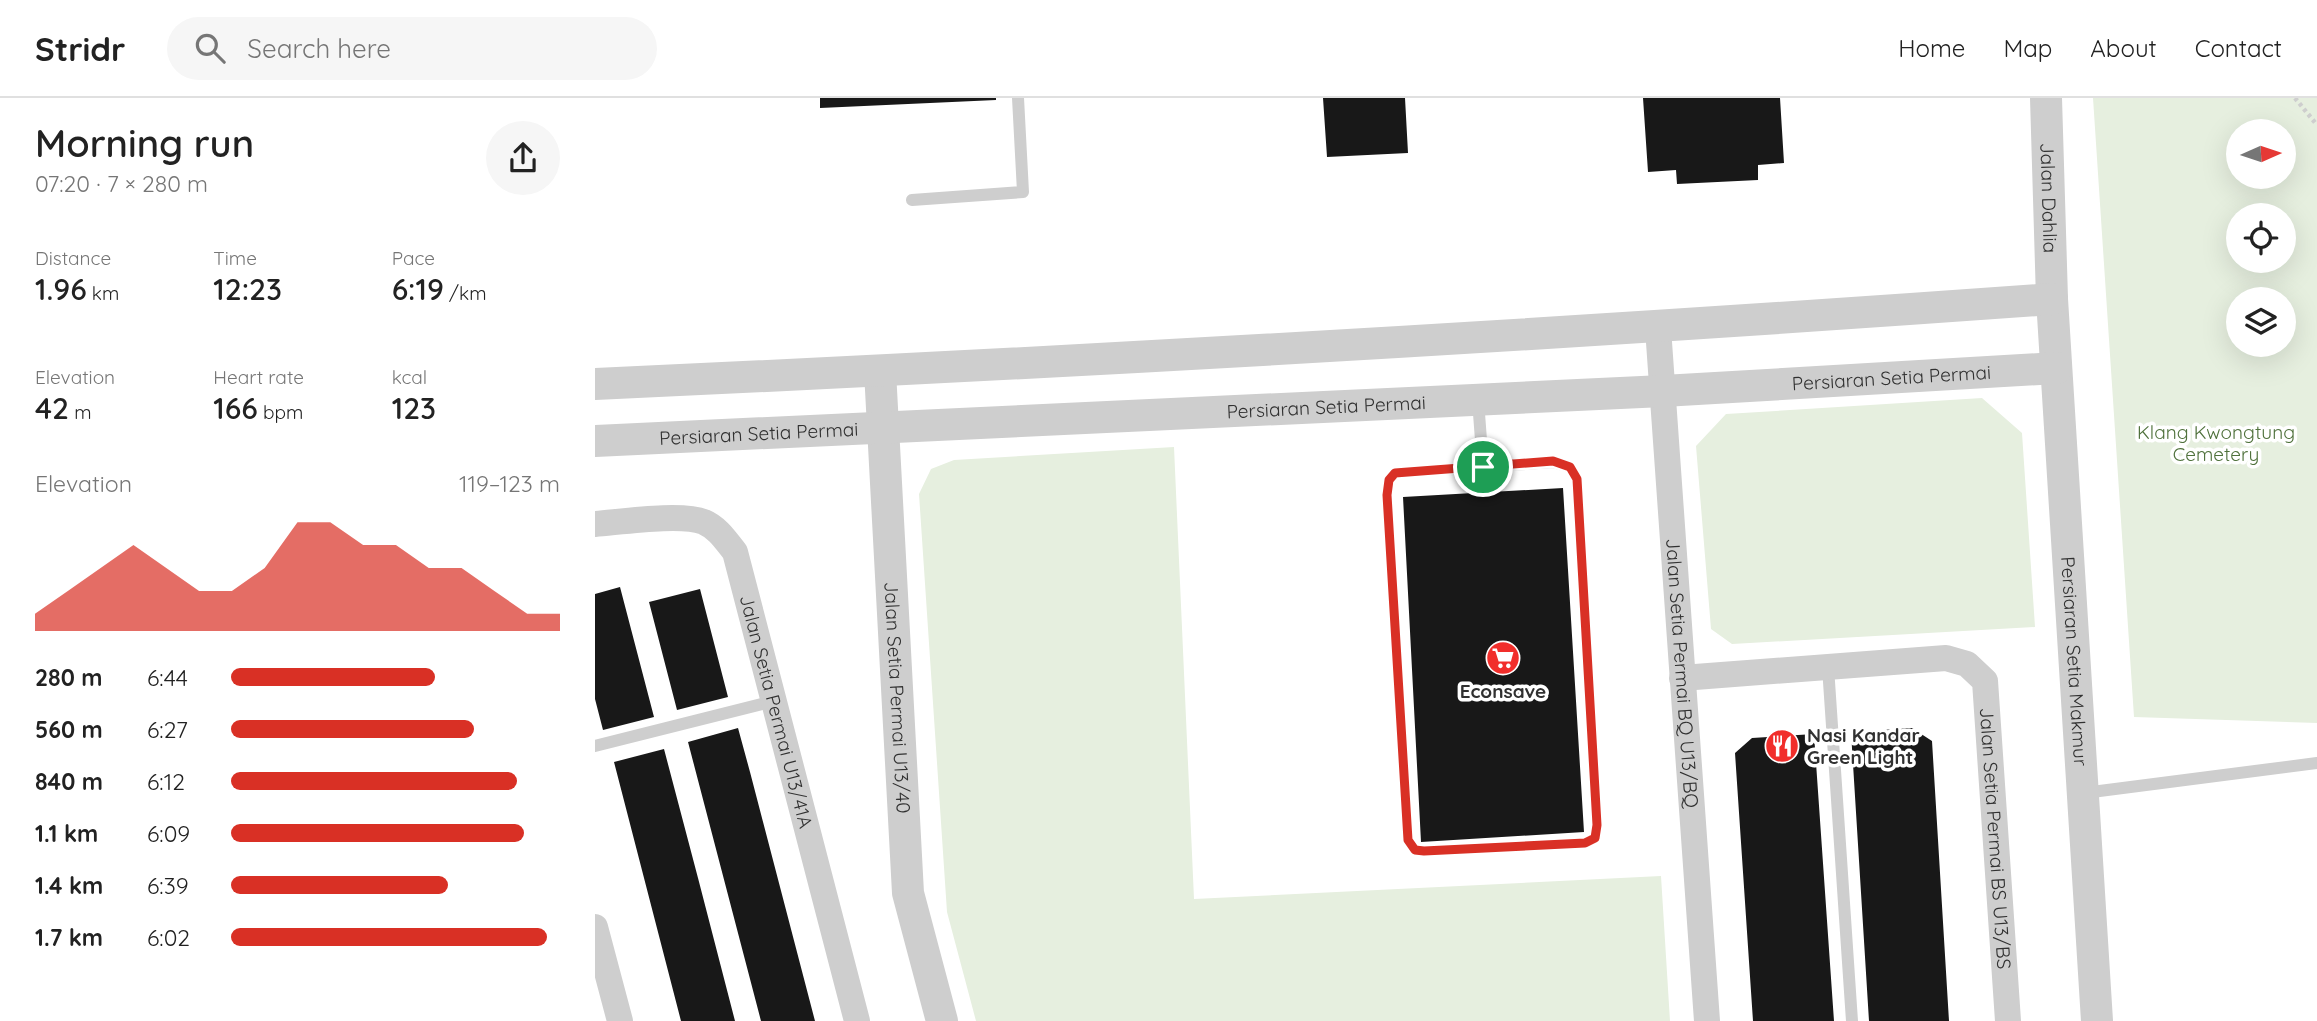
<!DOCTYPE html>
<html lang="en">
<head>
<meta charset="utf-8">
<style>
  body { margin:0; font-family:Quicksand,sans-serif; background:#f6f6f6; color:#222; height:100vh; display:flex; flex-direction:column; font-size:26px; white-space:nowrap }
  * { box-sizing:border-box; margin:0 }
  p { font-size:23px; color:#767676 }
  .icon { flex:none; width:38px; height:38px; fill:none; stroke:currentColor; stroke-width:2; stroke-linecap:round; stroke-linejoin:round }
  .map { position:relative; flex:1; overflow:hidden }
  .drawer { display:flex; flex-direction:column; background:#fff; width:595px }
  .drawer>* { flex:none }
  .needle { width:46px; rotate:87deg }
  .controls { position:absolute; left:1631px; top:21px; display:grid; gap:14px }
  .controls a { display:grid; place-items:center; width:70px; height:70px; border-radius:50%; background:#fff; box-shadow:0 7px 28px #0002; font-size:35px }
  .pin { position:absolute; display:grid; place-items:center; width:60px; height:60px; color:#fff; margin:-30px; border:4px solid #fff; border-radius:50%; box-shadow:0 2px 7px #0007 }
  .round { display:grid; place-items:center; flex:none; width:74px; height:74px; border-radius:37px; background:#f6f6f6 }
  .overview { display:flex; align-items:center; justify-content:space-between; height:119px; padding:0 35px }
  h1 { font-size:38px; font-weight:600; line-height:52px }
  .figures { display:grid; grid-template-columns:repeat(3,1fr); gap:10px; height:119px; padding:7px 35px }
  .figures div { display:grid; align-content:center }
  .figures b { font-size:30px; font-weight:600 }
  .figures small { font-size:19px; font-weight:400 }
  .figures p { font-size:19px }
  .chart { height:196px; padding:14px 35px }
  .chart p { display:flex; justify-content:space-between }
  .chart svg { width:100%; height:126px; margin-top:7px; fill:#d93025; opacity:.7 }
  ul { padding:0 35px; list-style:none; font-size:23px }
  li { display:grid; grid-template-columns:112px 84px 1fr; align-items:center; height:52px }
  li i { height:18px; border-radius:9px; background:#d93025 }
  header { display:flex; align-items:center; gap:42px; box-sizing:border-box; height:98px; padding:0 35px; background:#fff; border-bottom:2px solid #e0e0e0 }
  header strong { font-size:33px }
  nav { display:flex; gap:38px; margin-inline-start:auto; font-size:24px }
  .search { width:490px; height:63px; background:#f6f6f6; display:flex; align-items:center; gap:18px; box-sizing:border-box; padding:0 24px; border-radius:38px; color:#767676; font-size:26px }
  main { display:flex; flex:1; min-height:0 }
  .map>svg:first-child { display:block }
  .green { fill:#e6efdf; fill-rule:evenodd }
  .building { fill:#181818 }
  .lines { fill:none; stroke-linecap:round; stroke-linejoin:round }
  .path { stroke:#cecece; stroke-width:4.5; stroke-dasharray:3.5 3.5; stroke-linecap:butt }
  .service { stroke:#cecece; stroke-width:12 }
  .minor { stroke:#cecece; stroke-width:26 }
  .tertiary { stroke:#cecece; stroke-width:32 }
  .route-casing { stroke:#fff; stroke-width:14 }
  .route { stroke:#d93025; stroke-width:9 }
  .labels { text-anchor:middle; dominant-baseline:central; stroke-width:7; stroke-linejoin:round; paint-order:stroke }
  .street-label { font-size:19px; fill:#313131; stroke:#fff }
  .park-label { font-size:19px; fill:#4f713b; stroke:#fff }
  .poi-label { font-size:19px; font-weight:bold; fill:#313131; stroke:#fff }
</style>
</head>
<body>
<header>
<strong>Stridr</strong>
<div class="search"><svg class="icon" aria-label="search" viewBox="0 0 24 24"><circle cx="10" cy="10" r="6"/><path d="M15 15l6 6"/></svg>Search here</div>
<nav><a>Home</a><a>Map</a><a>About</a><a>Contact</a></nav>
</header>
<main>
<section class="drawer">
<div class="overview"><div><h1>Morning run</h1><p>07:20 · 7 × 280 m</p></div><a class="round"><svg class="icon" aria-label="share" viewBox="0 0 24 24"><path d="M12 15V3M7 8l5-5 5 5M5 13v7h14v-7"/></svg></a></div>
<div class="figures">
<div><p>Distance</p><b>1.96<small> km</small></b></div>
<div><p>Time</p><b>12:23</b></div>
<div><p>Pace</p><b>6:19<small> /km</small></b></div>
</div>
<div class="figures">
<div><p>Elevation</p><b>42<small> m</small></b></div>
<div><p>Heart rate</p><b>166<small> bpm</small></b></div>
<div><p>kcal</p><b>123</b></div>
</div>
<div class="chart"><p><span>Elevation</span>119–123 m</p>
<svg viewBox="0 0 160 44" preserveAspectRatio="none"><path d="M0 44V38L10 30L20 22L30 14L40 22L50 30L60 30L70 22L80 6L90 6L100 14L110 14L120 22L130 22L140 30L150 38L160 38V44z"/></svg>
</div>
<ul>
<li><b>280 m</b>6:44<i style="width:62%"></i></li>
<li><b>560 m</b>6:27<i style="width:74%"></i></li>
<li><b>840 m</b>6:12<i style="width:87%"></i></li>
<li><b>1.1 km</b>6:09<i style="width:89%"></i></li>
<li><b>1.4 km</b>6:39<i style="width:66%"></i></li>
<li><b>1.7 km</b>6:02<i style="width:96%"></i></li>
</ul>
</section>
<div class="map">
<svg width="1722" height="923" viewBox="0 0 1722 923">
  <rect width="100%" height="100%" fill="#fff"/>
  <!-- green -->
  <path class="green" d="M1498,0H1722V625L1539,619ZM1689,33V79H1643V33ZM1689,117V163H1643V117ZM1689,201V247H1643V201Z
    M1387,300L1427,335L1440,529L1137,546L1116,531L1101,348L1131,316Z
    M579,349L599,801L1066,778L1075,923H381L352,814L324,396L336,371L359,362Z"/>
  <!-- building -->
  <path class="building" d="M225,0H401V2L225,10Z
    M728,0H810L813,55L732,59Z
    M1048,0H1185L1189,65L1163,67V82L1082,86L1081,72L1053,74Z
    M968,390L989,734L826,744L808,399Z
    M25,489L59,619L8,632L0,601V496Z
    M105,491L133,599L82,612L54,504Z
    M143,630L155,674L220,923H166L93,644Z
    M1317,630L1337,643L1354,923H1274L1256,634Z
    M1219,636L1239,923H1158L1140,655L1157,640Z
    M69,651L103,780L140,923H86L19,664Z"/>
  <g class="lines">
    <!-- path -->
    <path class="path" d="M1700,0L1722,27"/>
    <!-- service -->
    <path class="service" d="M317,102L428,94L423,0
      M883,302L888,369L958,364L975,369L982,381L1002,727L1000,740L990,745L829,753L820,752L813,742L792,397L794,382L800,375L888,369
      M1233,569L1257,923
      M0,648L179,603
      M1489,695L1722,665"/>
    <!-- minor -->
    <g class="minor">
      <path id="s1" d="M1063,230L1112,923"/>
      <path id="s2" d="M0,426C26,424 86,415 109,424C123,430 131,443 140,454L262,923"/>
      <path id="s3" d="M1087,580L1351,560L1372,566L1390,583L1413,923"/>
      <path d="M0,829L25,923"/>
    </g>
    <!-- tertiary -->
    <g class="tertiary">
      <path id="s4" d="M1451,0L1457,201L1502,923"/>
      <path id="s5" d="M285,273L313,795L347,923"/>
      <path d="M0,286C486,264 972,236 1457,201"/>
      <path id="s6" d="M0,343L1068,293L1461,270"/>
    </g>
  </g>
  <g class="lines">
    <!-- route casing -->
    <g class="route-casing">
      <path id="route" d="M958,363L975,369L982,381L1002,727L1000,740L990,745L829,753L820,752L813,742L792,397L794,382L800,375Z"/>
    </g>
    <!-- route -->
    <use href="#route" class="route"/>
  </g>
  <!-- icons -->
  <defs>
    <g id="supermarket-disc" transform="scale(1.75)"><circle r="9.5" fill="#f12e2b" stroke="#fff"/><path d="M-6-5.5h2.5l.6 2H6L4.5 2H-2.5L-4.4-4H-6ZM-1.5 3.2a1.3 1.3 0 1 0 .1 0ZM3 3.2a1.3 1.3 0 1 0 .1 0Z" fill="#fff"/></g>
    <g id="restaurant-disc" transform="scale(1.75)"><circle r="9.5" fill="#f12e2b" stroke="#fff"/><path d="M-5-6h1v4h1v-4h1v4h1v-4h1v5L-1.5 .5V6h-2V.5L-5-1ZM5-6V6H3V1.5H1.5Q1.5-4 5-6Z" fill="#fff"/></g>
  </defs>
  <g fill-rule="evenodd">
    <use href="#supermarket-disc" x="908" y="560"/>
    <use href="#restaurant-disc" x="1187" y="648"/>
  </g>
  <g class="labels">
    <!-- street labels -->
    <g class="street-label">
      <text stroke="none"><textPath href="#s4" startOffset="100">Jalan Dahlia</textPath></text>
      <text stroke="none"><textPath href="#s6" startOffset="1298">Persiaran Setia Permai</textPath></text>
      <text stroke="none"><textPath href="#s6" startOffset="732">Persiaran Setia Permai</textPath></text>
      <text stroke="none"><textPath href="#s6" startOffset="164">Persiaran Setia Permai</textPath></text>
      <text stroke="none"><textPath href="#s4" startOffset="564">Persiaran Setia Makmur</textPath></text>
      <text stroke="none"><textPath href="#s1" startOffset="346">Jalan Setia Permai BQ U13/BQ</textPath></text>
      <text stroke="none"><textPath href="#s5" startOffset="327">Jalan Setia Permai U13/40</textPath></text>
      <text stroke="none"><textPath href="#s2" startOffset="318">Jalan Setia Permai U13/41A</textPath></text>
      <text stroke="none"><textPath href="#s3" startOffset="469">Jalan Setia Permai BS U13/BS</textPath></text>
    </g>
    <!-- park labels -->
    <g class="park-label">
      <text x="1621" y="334">Klang Kwongtung<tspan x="1621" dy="22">Cemetery</tspan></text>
    </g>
    <!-- poi labels -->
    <g class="poi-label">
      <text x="908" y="593">Econsave</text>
      <text x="1212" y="637" text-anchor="start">Nasi Kandar<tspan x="1212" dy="22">Green Light</tspan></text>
    </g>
  </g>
</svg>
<div class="controls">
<a><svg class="needle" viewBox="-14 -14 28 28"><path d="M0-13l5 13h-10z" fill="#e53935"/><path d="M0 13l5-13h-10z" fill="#767676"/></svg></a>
<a><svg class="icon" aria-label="locate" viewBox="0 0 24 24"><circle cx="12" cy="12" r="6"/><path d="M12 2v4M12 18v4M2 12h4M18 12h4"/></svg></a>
<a><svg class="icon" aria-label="layers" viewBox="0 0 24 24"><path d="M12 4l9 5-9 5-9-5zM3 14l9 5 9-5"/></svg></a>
</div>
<div class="pin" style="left:888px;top:369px;background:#1e9e55"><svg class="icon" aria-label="arrive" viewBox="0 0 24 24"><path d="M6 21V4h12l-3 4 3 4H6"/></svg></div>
</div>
</main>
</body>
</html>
